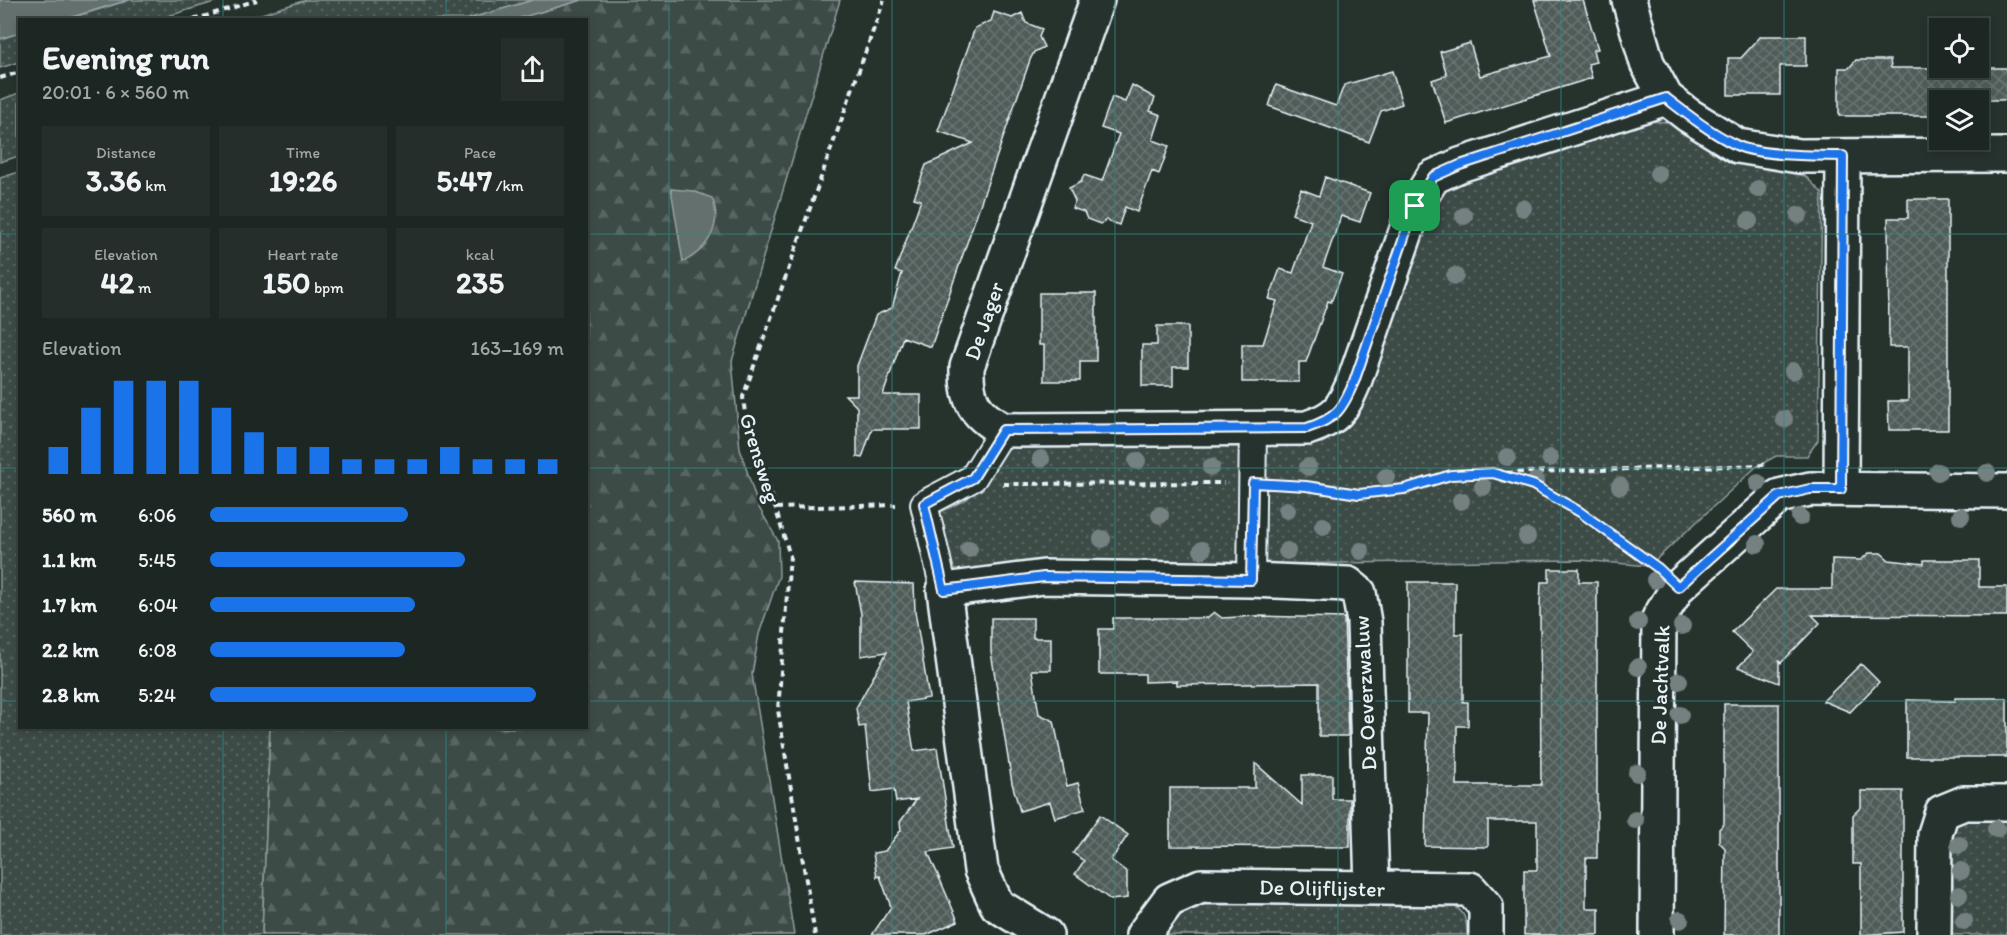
<!DOCTYPE html>
<html lang="en">
<head>
<meta charset="utf-8">
<style>
  body { margin:0; font-family:Itim,sans-serif; background:#252e2a; color:#f1f3f6; height:100vh; display:flex; flex-direction:column; font-size:22px; white-space:nowrap }
  * { box-sizing:border-box; margin:0 }
  p { font-size:20px; color:#a0a5a5 }
  .icon { flex:none; width:33px; height:33px; fill:none; stroke:currentColor; stroke-width:2; stroke-linecap:round; stroke-linejoin:round }
  .map { position:relative; flex:1; overflow:hidden }
  .side { position:absolute; left:18px; top:18px; width:570px; height:711px; display:flex; flex-direction:column; background:#1c2622; border-radius:0px; box-shadow:0 3px 9px #0003,0 0 0 2px #3a4340 }
  .side>* { flex:none }
  .fabs { position:absolute; left:1929px; top:18px; display:grid; gap:12px }
  .fabs a { display:grid; place-items:center; width:60px; height:60px; border-radius:0px; background:#1c2622; box-shadow:0 3px 9px #0003,0 0 0 2px #3a4340; font-size:30px }
  .pin { position:absolute; display:grid; place-items:center; width:51px; height:51px; color:#fff; margin:-26px; border-radius:12px; box-shadow:0 3px 9px #0006 }
  .round { display:grid; place-items:center; flex:none; width:63px; height:63px; border-radius:0px; background:#252e2a }
  .headline { display:flex; align-items:center; justify-content:space-between; height:102px; padding:0 24px }
  h1 { font-size:33px; font-weight:800; line-height:45px }
  .figures { display:grid; grid-template-columns:repeat(3,1fr); gap:9px; height:102px; padding:6px 24px }
  .figures div { display:grid; align-content:center; border-radius:0px; background:#252e2a; text-align:center }
  .figures b { font-size:30px; font-weight:800 }
  .figures small { font-size:16px; font-weight:400 }
  .figures p { font-size:16px }
  .chart { height:168px; padding:12px 24px }
  .chart p { display:flex; justify-content:space-between }
  .chart svg { width:100%; height:108px; margin-top:6px; stroke:#1a73e8; stroke-width:6 }
  ul { padding:0 24px; list-style:none; font-size:20px }
  li { display:grid; grid-template-columns:96px 72px 1fr; align-items:center; height:45px }
  li i { height:15px; border-radius:8px; background:#1a73e8 }
  .map>svg:first-child { display:block }
  .grass { fill:url(#grass-dots); stroke:#939ea0; stroke-width:1.5 }
  .forest { fill:url(#forest-firs); stroke:#939ea0; stroke-width:1.5 }
  .water { fill:#636f6d; stroke:#98a3a5; stroke-width:1.5 }
  .building { fill:url(#building-cross-hatch); stroke:#e8f1f8; stroke-width:1.5 }
  .lines { fill:none; stroke-linecap:round; stroke-linejoin:round }
  .pedestrian-casing { stroke:#e8f1f8; stroke-width:30 }
  .minor-casing { stroke:#e8f1f8; stroke-width:38 }
  .path { stroke:#e8f1f8; stroke-width:4; stroke-dasharray:6 4.5; stroke-linecap:butt }
  .pedestrian { stroke:#26332d; stroke-width:26 }
  .minor { stroke:#26332d; stroke-width:33 }
  .tree { fill:#758080 }
  .route-casing { stroke:#fff; stroke-width:12 }
  .route { stroke:#1a73e8; stroke-width:8 }
  .grid { fill:none; stroke:#308883; stroke-width:1.5; stroke-opacity:0.55 }
  .labels { text-anchor:middle; dominant-baseline:central; stroke-width:6; stroke-linejoin:round; paint-order:stroke }
  .street-label { font-size:22px; fill:#e8f1f8; stroke:#26332d }
</style>
</head>
<body>
<div class="map">
<svg width="2007" height="935" viewBox="0 0 2007 935">
  <defs>
    <pattern id="grass-dots" width="8" height="8" patternUnits="userSpaceOnUse" patternTransform="scale(1.5)"><rect width="8" height="8" fill="#3e4b47"/><path d="M2 2h.1M6 6h.1" fill="none" stroke="#5a6562" stroke-width="1.8" stroke-linecap="round"/></pattern>
    <pattern id="forest-firs" width="22" height="20" patternUnits="userSpaceOnUse" patternTransform="scale(1.5)"><rect width="22" height="20" fill="#3e4b47"/><path d="M5 1l3.5 6h-7zM16 11l3.5 6h-7z" fill="#5a6562"/></pattern>
    <pattern id="building-cross-hatch" width="8" height="8" patternUnits="userSpaceOnUse" patternTransform="scale(1.5)"><rect width="8" height="8" fill="#505c59"/><path d="M0 0l8 8M0 8l8-8" fill="none" stroke="#697472"/></pattern>
  </defs>
  <rect width="100%" height="100%" fill="#26332d"/>
  <filter id="ink" filterUnits="userSpaceOnUse"><feTurbulence type="fractalNoise" baseFrequency=".0167" numOctaves="2"/><feDisplacementMap in="SourceGraphic" scale="12" xChannelSelector="R" yChannelSelector="G"/><feConvolveMatrix kernelMatrix="1 2 1 2 8 2 1 2 1" color-interpolation-filters="sRGB"/></filter>
  <g filter="url(#ink)">
    <!-- grass -->
    <path class="grass" d="M129,0H221L158,19L65,20Z
      M306,0H533L468,19L242,20Z
      M19,33V62L0,68V39Z
      M19,93V156L0,162V100Z
      M1642,121L1671,122L1726,160L1805,176L1822,193L1818,440L1807,456H1776L1756,467L1649,566L1581,560L1034,567L952,580L937,514L967,499L987,478L1006,446L1322,443L1345,430L1357,413L1432,204L1451,185Z
      M19,172L20,728H270L262,935H0V178Z
      M2007,815V935H1948L1949,835L1957,820Z
      M1446,902C1463,909 1467,916 1467,935H1162L1179,914L1194,905Z"/>
    <!-- forest -->
    <path class="forest" d="M582,0H840L732,361L740,449L758,506L778,541L779,576L759,634L752,674L794,935H262L270,728H586V20L516,19Z"/>
    <!-- water -->
    <path class="water" d="M0,0H129L65,19L20,20L19,33L0,39Z
      M533,0H582L516,19H468Z
      M671,189L693,191L712,198C723,225 708,250 683,262Z"/>
    <!-- building -->
    <path class="building" d="M1534,0H1583L1598,49L1593,50L1596,62L1588,64L1592,78L1446,123L1432,80L1447,75L1440,52L1470,43L1480,76L1551,56Z
      M994,12L1012,18L1022,13L1026,23L1042,29L1039,37L1044,47L1034,52L1030,60L931,347L903,337L883,395H921V429H872L862,458L857,457V407L845,395H857V366L876,315L892,308L902,273L895,271L921,200L914,198L926,165L973,143L938,131L975,28L991,21Z
      M1761,36H1806V66H1780V95H1728V58H1741Z
      M1856,60H1890L1891,68H2007V100H1940V116H1839V68H1849Z
      M1392,71L1402,104L1381,111L1369,142L1269,106L1276,85L1336,106L1344,85Z
      M1132,85L1155,98L1150,111L1161,115L1153,140L1169,146L1159,174L1152,171L1137,212L1125,207L1119,225L1106,220L1100,224L1087,219L1084,212L1072,208L1075,201L1069,188L1081,182L1084,175L1102,181L1119,134L1101,128L1112,97L1125,102Z
      M1325,177L1370,193L1360,222L1341,216L1323,267L1342,274L1331,302L1328,301L1306,362H1299V382H1242V344H1263L1277,301L1269,299L1280,269L1293,273L1311,221L1292,214L1301,189L1319,196Z
      M1908,199H1948V430H1889L1888,401H1908V347H1889L1888,218H1908Z
      M1039,293H1096V361H1080V381H1044V345H1039Z
      M1157,326H1188V367H1173V386H1142V345H1157Z
      M1869,553H1881L1889,560L1924,564V560H1979V587H2007V616L1812,615L1820,623L1781,663L1779,661V683L1738,667L1753,652L1732,632L1776,589H1832V559L1861,560Z
      M1549,569H1579V582H1597V858H1586V908H1599V935H1524V870H1537V821H1488V847L1425,846L1428,713H1408V582H1455V634H1463V702H1468V726H1457V785H1541L1540,605L1541,582H1549Z
      M855,582L914,584L915,611L929,698L906,702L914,751L937,748L953,848L928,852L958,921L926,935H872L891,907L880,876L877,877L873,853L885,851L901,830L900,822L917,799L896,802L894,789L872,792L865,726L859,727L856,708L887,652L861,656V614Z
      M1214,612L1222,618L1257,616L1344,618L1348,736H1319V683L1177,685V681L1145,682V674H1099V629H1113V618H1207Z
      M991,618H1033V638H1051V670H1032L1039,714L1054,721L1067,786L1078,783L1085,809L1055,818L1050,802L1020,811L1012,783L991,652Z
      M1861,664L1879,682L1850,712L1823,701Z
      M1955,698H2007V757H1907V700L1955,701Z
      M1724,704H1779V935H1724L1725,848L1719,842V829L1724,824Z
      M1255,763L1302,805V775H1332V799H1350V847L1170,846V788H1255Z
      M1861,791H1903V932L1861,935V864H1853V815L1861,807Z
      M1100,815L1128,835L1111,860L1127,872V898L1111,900L1075,874L1084,861L1073,853Z"/>
    <g class="lines">
      <!-- pedestrian casing -->
      <g class="pedestrian-casing">
        <path id="pedestrian" d="M1251,580L1253,429
          M944,590L924,504L973,478L1003,430"/>
      </g>
      <!-- minor casing -->
      <g class="minor-casing">
        <path id="minor" d="M1097,0L967,367C966,400 974,414 1003,430L1307,428C1337,418 1342,410 1354,382L1415,206L1433,177L1460,165L1666,98
          M1629,0L1647,63L1666,98L1688,115L1738,146L1799,156L2007,155
          M1841,489L1843,156
          M1046,935L997,905L981,870L944,590L1044,577L1251,580L1348,584L1359,593L1364,622L1372,888
          M1143,935L1169,900L1201,886L1470,889L1486,907V935
          M1657,935L1659,618L1678,587L1779,496L1810,489L2007,491
          M1934,935L1935,834L1942,812L1964,803H2007"/>
      </g>
      <!-- path -->
      <path class="path" d="M193,20L257,0
        M0,78L20,72
        M1496,473L1765,465
        M1003,484L1224,483
        M1279,485C1306,486 1335,495 1361,494C1405,491 1448,469 1492,473C1548,479 1609,533 1654,565
        M776,508L896,505
        M815,935L778,710L790,556L769,487L747,430L743,397L884,0"/>
      <!-- pedestrian -->
      <use href="#pedestrian" class="pedestrian"/>
      <!-- minor -->
      <use href="#minor" class="minor"/>
    </g>
    <!-- trees -->
    <g class="tree">
      <circle cx="1658" cy="174" r="9"/>
      <circle cx="1758" cy="189" r="9"/>
      <circle cx="1523" cy="208" r="9"/>
      <circle cx="1799" cy="215" r="9"/>
      <circle cx="1464" cy="216" r="9"/>
      <circle cx="1749" cy="221" r="9"/>
      <circle cx="1455" cy="276" r="9"/>
      <circle cx="1793" cy="371" r="9"/>
      <circle cx="1784" cy="419" r="9"/>
      <circle cx="1507" cy="457" r="9"/>
      <circle cx="1550" cy="458" r="9"/>
      <circle cx="1041" cy="459" r="9"/>
      <circle cx="1137" cy="461" r="9"/>
      <circle cx="1211" cy="467" r="9"/>
      <circle cx="1308" cy="467" r="9"/>
      <circle cx="1938" cy="472" r="9"/>
      <circle cx="1987" cy="473" r="9"/>
      <circle cx="1386" cy="477" r="9"/>
      <circle cx="1536" cy="481" r="9"/>
      <circle cx="1758" cy="483" r="9"/>
      <circle cx="1620" cy="486" r="9"/>
      <circle cx="1483" cy="487" r="9"/>
      <circle cx="1461" cy="501" r="9"/>
      <circle cx="1287" cy="510" r="9"/>
      <circle cx="1160" cy="515" r="9"/>
      <circle cx="1961" cy="516" r="9"/>
      <circle cx="1800" cy="517" r="9"/>
      <circle cx="1323" cy="526" r="9"/>
      <circle cx="1527" cy="537" r="9"/>
      <circle cx="1102" cy="539" r="9"/>
      <circle cx="1757" cy="544" r="9"/>
      <circle cx="969" cy="549" r="9"/>
      <circle cx="1202" cy="550" r="9"/>
      <circle cx="1287" cy="551" r="9"/>
      <circle cx="1361" cy="551" r="9"/>
      <circle cx="1655" cy="580" r="9"/>
      <circle cx="1638" cy="622" r="9"/>
      <circle cx="1682" cy="626" r="9"/>
      <circle cx="1638" cy="667" r="9"/>
      <circle cx="1679" cy="681" r="9"/>
      <circle cx="1680" cy="715" r="9"/>
      <circle cx="1637" cy="773" r="9"/>
      <circle cx="1635" cy="820" r="9"/>
      <circle cx="1996" cy="829" r="9"/>
      <circle cx="1959" cy="845" r="9"/>
      <circle cx="1961" cy="871" r="9"/>
      <circle cx="1959" cy="895" r="9"/>
      <circle cx="1680" cy="920" r="9"/>
      <circle cx="1964" cy="921" r="9"/>
    </g>
  </g>
  <g class="lines" filter="url(#ink)">
    <!-- route casing -->
    <g class="route-casing">
      <path id="route" d="M1666,98C1688,115 1711,133 1736,145C1758,156 1817,156 1843,156L1841,489H1810L1779,496L1678,587L1658,568L1580,512L1533,485L1493,473L1451,475L1404,489L1359,494L1306,486L1253,483L1251,580L1044,577L944,590L924,504L973,478L1003,430L1307,428C1337,418 1342,410 1354,382L1415,206L1433,177L1460,165Z"/>
    </g>
    <!-- route -->
    <use href="#route" class="route"/>
  </g>
  <!-- grid -->
  <path class="grid" d="M223,0V20M446,0V20M669,0V935M892,0V935M1115,0V935M1338,0V935M1561,0V935M1784,0V935M0,234H20M586,234H2007M0,468H20M586,468H2007M0,701H20M586,701H2007M223,728V935M446,728V935"/>
  <g class="labels">
    <!-- street labels -->
    <g class="street-label">
      <text transform="translate(984 321) rotate(-71)">De Jager</text>
      <text transform="translate(760 458) rotate(73)">Grensweg</text>
      <text transform="translate(1660 685) rotate(-88)">De Jachtvalk</text>
      <text transform="translate(1365 693) rotate(-93)">De Oeverzwaluw</text>
      <text transform="translate(1322 888) rotate(1)">De Olijflijster</text>
    </g>
  </g>
</svg>
<div class="fabs">
<a><svg class="icon" aria-label="locate" viewBox="0 0 24 24"><circle cx="12" cy="12" r="6"/><path d="M12 2v4M12 18v4M2 12h4M18 12h4"/></svg></a>
<a><svg class="icon" aria-label="layers" viewBox="0 0 24 24"><path d="M12 4l9 5-9 5-9-5zM3 14l9 5 9-5"/></svg></a>
</div>
<div class="pin" style="left:1415px;top:206px;background:#1e9e55"><svg class="icon" aria-label="arrive" viewBox="0 0 24 24"><path d="M6 21V4h12l-3 4 3 4H6"/></svg></div>
<section class="side">
<div class="headline"><div><h1>Evening run</h1><p>20:01 · 6 × 560 m</p></div><a class="round"><svg class="icon" aria-label="share" viewBox="0 0 24 24"><path d="M12 15V3M7 8l5-5 5 5M5 13v7h14v-7"/></svg></a></div>
<div class="figures">
<div><p>Distance</p><b>3.36<small> km</small></b></div>
<div><p>Time</p><b>19:26</b></div>
<div><p>Pace</p><b>5:47<small> /km</small></b></div>
</div>
<div class="figures">
<div><p>Elevation</p><b>42<small> m</small></b></div>
<div><p>Heart rate</p><b>150<small> bpm</small></b></div>
<div><p>kcal</p><b>235</b></div>
</div>
<div class="chart"><p><span>Elevation</span>163–169 m</p>
<svg viewBox="0 0 160 44" preserveAspectRatio="none"><path d="M5 44V33M15 44V17M25 44V6M35 44V6M45 44V6M55 44V17M65 44V27M75 44V33M85 44V33M95 44V38M105 44V38M115 44V38M125 44V33M135 44V38M145 44V38M155 44V38"/></svg>
</div>
<ul>
<li><b>560 m</b>6:06<i style="width:56%"></i></li>
<li><b>1.1 km</b>5:45<i style="width:72%"></i></li>
<li><b>1.7 km</b>6:04<i style="width:58%"></i></li>
<li><b>2.2 km</b>6:08<i style="width:55%"></i></li>
<li><b>2.8 km</b>5:24<i style="width:92%"></i></li>
</ul>
</section>
</div>
</body>
</html>
